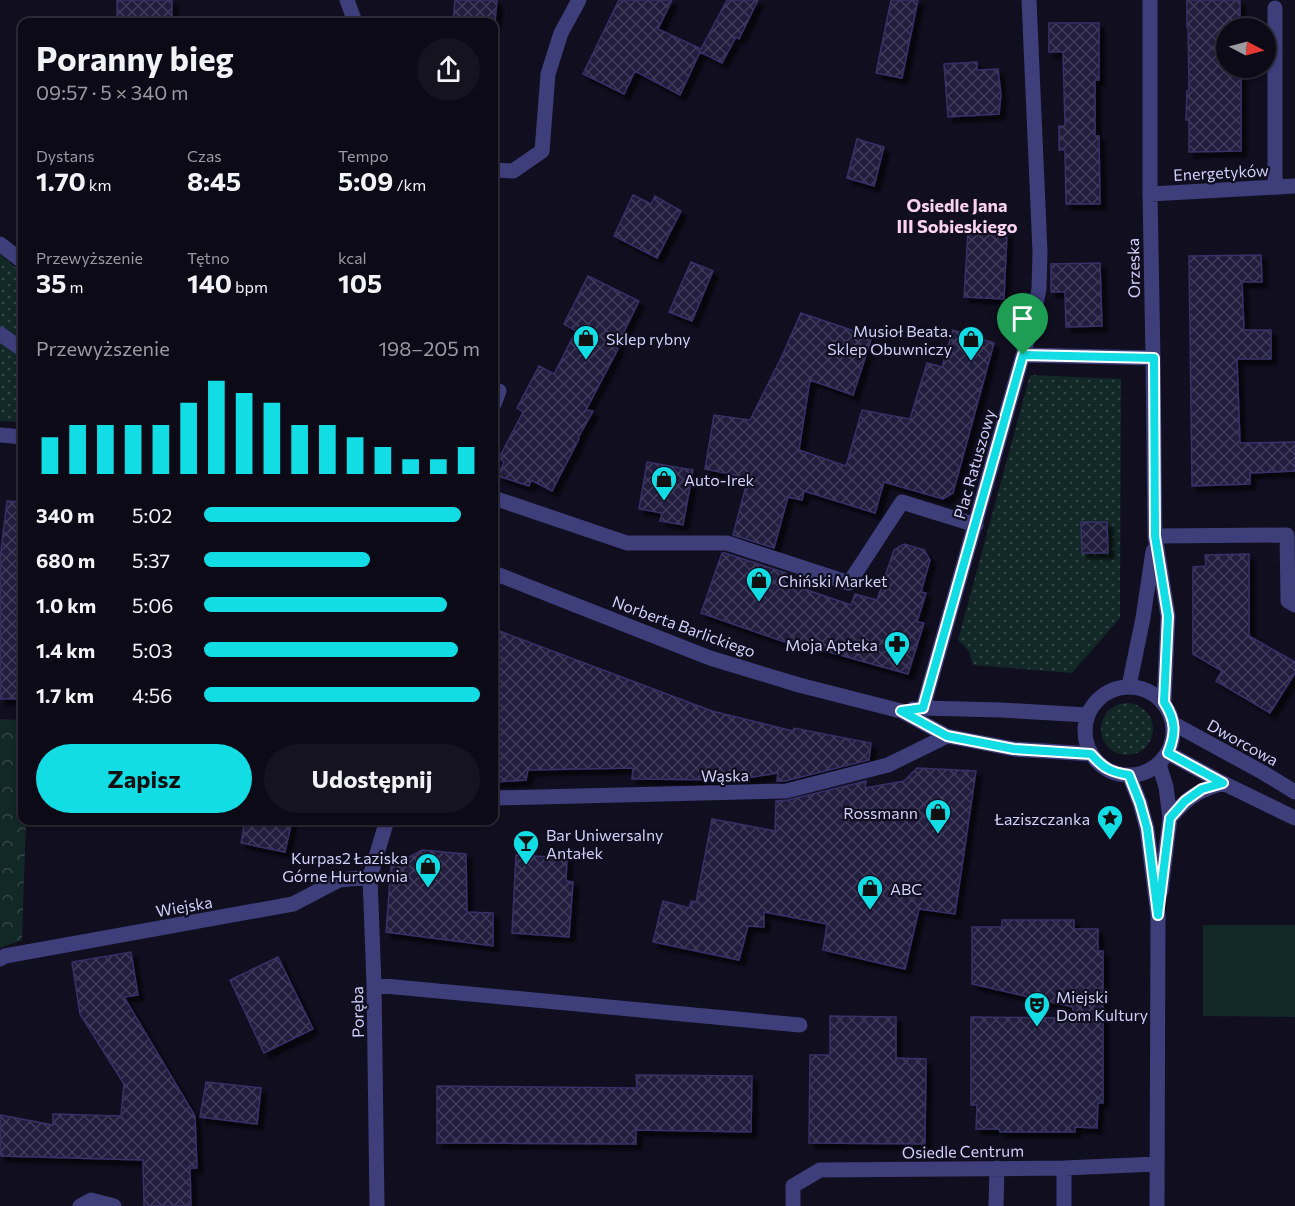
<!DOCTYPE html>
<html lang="pl">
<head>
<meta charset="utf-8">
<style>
  body { margin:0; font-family:Commissioner,sans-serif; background:#151320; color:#f1f3f6; height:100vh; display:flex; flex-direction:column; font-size:22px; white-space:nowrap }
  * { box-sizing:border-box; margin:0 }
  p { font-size:20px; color:#9a9aa1 }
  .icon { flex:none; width:33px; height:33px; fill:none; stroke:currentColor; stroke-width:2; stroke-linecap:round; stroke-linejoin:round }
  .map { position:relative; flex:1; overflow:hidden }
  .sheet { position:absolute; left:18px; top:18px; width:480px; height:807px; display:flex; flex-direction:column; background:#0c0a17; border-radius:12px; box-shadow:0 2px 4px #0004,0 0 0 2px #2c2b36 }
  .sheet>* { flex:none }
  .needle { width:39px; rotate:96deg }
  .fabs { position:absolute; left:1216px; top:18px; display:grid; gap:12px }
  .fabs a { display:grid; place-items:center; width:60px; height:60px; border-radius:50%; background:#0c0a17; box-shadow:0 2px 4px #0004,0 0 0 2px #2c2b36; font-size:30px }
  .pin { position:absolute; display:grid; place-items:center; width:51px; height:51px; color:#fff; margin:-62px -26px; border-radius:50% 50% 50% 0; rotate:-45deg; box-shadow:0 0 6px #0007 }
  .pin .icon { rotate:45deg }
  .round { display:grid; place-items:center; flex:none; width:63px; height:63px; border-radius:32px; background:#151320 }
  .head { display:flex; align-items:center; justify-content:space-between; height:102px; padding:0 18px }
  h1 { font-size:33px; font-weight:700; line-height:45px }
  .metrics { display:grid; grid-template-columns:repeat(3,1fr); gap:9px; height:102px; padding:6px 18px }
  .metrics div { display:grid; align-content:center }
  .metrics b { font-size:26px; font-weight:700 }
  .metrics small { font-size:16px; font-weight:400 }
  .metrics p { font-size:16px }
  .chart { height:168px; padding:12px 18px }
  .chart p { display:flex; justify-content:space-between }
  .chart svg { width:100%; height:108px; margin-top:6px; stroke:#12dde5; stroke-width:6 }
  .action { display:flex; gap:12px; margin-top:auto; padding:12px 18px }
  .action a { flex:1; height:69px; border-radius:36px; background:#12dde5; color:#111; font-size:24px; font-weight:700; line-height:69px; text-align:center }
  .action a+a { background:#151320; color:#f1f3f6 }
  ul { padding:0 18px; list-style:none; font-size:20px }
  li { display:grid; grid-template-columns:96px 72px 1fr; align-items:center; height:45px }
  li i { height:15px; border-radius:8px; background:#12dde5 }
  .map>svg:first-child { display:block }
  .green { fill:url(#green-dots) }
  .forest { fill:url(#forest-crowns) }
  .pitch { fill:#122826 }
  .building { fill:url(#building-cross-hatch); stroke:#373068; stroke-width:1.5; filter:url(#shadow) }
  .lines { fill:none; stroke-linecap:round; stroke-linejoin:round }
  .minor { stroke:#3d3e7a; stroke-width:15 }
  .route-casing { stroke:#fff; stroke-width:12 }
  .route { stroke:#12dde5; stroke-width:8 }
  .labels { text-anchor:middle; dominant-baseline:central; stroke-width:4.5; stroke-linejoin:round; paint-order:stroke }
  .street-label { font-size:16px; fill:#d2d0fb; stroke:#100e1f }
  .poi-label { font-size:16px; fill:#d2d0fb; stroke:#100e1f; text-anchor:start }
  .neighbourhood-label { font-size:18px; font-weight:bold; fill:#fbd2ef; stroke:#100e1f }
</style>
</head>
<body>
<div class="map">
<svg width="1295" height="1206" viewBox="0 0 1295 1206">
  <defs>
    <pattern id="green-dots" width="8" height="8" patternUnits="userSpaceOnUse" patternTransform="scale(1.5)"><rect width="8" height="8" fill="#122826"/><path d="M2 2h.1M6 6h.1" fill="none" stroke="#344646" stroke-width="1.8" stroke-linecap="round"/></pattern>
    <pattern id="forest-crowns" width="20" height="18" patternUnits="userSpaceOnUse" patternTransform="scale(1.5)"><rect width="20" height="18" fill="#122826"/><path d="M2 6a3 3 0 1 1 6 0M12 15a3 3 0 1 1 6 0" fill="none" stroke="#344646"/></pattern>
    <pattern id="building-cross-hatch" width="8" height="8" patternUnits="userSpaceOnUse" patternTransform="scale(1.5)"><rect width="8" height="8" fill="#211c3e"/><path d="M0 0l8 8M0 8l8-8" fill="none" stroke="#403c5b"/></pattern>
    <filter id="shadow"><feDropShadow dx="5.5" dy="5.5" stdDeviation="1.5" flood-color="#0009"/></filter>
  </defs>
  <rect width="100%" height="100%" fill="#100e1f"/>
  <!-- green -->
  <path class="green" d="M0,254L22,273V422L0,421Z
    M1030,375L1121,379L1120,618L1072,673L973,665L969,651L958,640Z
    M1101 729a26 26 0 1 1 52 0a26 26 0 1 1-52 0Z"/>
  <!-- forest -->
  <path class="forest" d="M0,719L22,720V820L26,821L22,940L0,948Z"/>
  <!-- pitch -->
  <path class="pitch" d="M1203,925H1295V1017L1203,1016Z"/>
  <!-- building -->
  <path class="building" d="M117,0H172V22H117Z
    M455,0H497L495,22H453Z
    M619,0H672L658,29L701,49L727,0H758L739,39L736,37L722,63L700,52L680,95L635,71L624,94L583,74Z
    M891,0H918L902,78L876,73Z
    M1187,0H1240V28H1227V68H1241V151L1189,152V120H1186L1187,91L1189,90L1188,27H1187Z
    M1049,23H1099V80H1095V136H1099L1100,204H1066L1065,150H1059V126H1065L1063,52H1049Z
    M977,62V70L998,69L1001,95L999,114L948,117L944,64Z
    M857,139L884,147L874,186L847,178Z
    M633,195L651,204L655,196L681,211L657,258L614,236Z
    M968,231L1007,233L1004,299L964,297Z
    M1261,255L1262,282H1242L1244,330H1271V359H1237L1240,443L1295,442V471L1250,473V484L1192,486L1189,256Z
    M691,262L713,271L692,321L669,312Z
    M1100,263L1102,326L1066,327L1065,292H1051V264Z
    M588,276L639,301L616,348L618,349L586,410L593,411L578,438L579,439L552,491L531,480L529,486L498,476L504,462L499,458L523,412L517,408L539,366L554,374L576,331L564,324Z
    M801,313L872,337L853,395L810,380L799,450L846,466L862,410L910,419L927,363L942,367L953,330L994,343L953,493L943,499L884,482L875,513L804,491L802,500L788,497L774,548L733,535L748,478L705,469L714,415L750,420L782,356Z
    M647,462L693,470L683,525L660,521L662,513L639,509Z
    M7,501L22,502V699H0V559Z
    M1081,522H1107L1108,553H1082Z
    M904,544L924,550L930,560L921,592L926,593L917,622L924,623L908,674L800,644L799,647L701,613L722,553H725L786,573L784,582L851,605L855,594L877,600L894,550Z
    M1249,554V636L1295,662V673L1270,713L1216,681L1222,671L1193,654V567L1206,566L1205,555Z
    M494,629L712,711L793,731L794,728L871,743L869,760L785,781H777L778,773L734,780L632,779L633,768L528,770L526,780L494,782Z
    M917,768L976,771L955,914L919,909L905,969L823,950L827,924L764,912V927L748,926L739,960L653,942L663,901L689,908L691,901L696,902L712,819L775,831L776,801L788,800L866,781L865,788L904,781Z
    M245,820H292L285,852L241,843Z
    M422,850L466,854L467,912L493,913V946L386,932L391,867Z
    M516,855L567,858L566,881L573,882L569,937L512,933Z
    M1002,920H1074V929H1098V951H1103V1103H1098L1097,1128L1075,1127V1132H1000L999,1129H976L977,1105H971V1017L1072,1018L1073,1007L972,984V927H1002Z
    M131,952L138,995L124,997L195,1116L197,1168H190L191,1206H144L143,1160L0,1156V1115L53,1125V1114L121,1116L124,1084L80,1014L72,962Z
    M278,957L313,1029L264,1053L230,980Z
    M830,1016L896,1017V1058L926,1059L925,1144L809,1143L810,1055H830Z
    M636,1075L752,1076L751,1132L636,1130V1144L437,1143V1086L637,1088Z
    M206,1082L261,1088L257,1124L200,1117Z"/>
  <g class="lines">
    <!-- minor -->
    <path class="minor" d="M347,0L355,22
      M1150,0V194L1153,358L1155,536L1168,616L1164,702
      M1275,8V187
      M494,170L513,171L542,151L548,74L561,33L579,0
      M1150,194L1295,186
      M0,244L22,261
      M0,334L22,349
      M1023,355L1153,358
      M494,404L499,391
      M0,435L22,437
      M494,498L627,543H727L849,583L902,502L976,525
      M1155,536L1287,535L1288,601L1295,605
      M494,573L710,658L799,685L901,711L947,736L1014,749L1091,754
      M1129,686L1143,618L1153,551
      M1085 731a44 44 0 1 1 88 0a44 44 0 1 1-88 0Z
      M923,708L1032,323L1039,289L1040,252L1029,0
      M913,709L923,708L1001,710L1087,715
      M1174,724L1262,772L1295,792
      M1168,753L1223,783L1295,818
      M1159,764L1166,787L1170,818L1161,891
      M1129,775L1140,803L1147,829L1158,915L1157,1206
      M494,798L786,791L888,765L947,736
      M1170,818C1188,797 1197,791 1223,783
      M0,959L5,956L293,904L339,880L370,877
      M374,985L800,1025
      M80,1206L91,1200L114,1206
      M377,1206L374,985L370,877L387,820
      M793,1206V1186L820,1170L1064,1168L1157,1164
      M996,1206L997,1168
      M1064,1206V1168"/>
  </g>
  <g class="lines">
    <!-- route casing -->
    <g class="route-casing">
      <path id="route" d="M1023,355L1154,358L1155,536L1168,616L1164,702C1176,721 1176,733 1168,753L1223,783L1202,789L1185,801L1170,818L1158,915L1147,828L1140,803L1129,775C1110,772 1103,768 1091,754L1014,749L947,736L901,711L923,708Z"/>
    </g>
    <!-- route -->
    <use href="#route" class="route"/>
  </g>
  <!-- icons -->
  <defs>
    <g id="shop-pin" transform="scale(1.35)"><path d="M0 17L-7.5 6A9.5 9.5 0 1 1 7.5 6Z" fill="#12dde5" stroke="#100e1f"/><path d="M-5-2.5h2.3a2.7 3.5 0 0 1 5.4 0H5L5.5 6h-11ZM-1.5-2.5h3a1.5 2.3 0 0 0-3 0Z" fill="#111"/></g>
    <g id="pharmacy-pin" transform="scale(1.35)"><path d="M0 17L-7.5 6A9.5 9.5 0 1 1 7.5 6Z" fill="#12dde5" stroke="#100e1f"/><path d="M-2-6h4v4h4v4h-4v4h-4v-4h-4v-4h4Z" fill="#111"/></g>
    <g id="sight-pin" transform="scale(1.35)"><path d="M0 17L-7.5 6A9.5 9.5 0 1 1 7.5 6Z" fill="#12dde5" stroke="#100e1f"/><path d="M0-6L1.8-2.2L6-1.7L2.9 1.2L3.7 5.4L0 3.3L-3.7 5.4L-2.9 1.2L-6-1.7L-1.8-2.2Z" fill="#111"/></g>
    <g id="bar-pin" transform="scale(1.35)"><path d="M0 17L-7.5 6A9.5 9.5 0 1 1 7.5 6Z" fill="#12dde5" stroke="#100e1f"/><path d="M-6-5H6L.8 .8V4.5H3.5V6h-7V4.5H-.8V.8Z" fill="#111"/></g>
    <g id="theatre-pin" transform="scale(1.35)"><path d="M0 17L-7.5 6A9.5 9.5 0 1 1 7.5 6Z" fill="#12dde5" stroke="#100e1f"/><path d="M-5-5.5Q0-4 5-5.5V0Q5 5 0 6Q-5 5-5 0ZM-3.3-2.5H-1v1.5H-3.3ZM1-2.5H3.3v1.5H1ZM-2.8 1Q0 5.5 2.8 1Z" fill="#111"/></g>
  </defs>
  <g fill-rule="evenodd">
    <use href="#shop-pin" x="586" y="338"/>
    <use href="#shop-pin" x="971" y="339"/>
    <use href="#shop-pin" x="664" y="479"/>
    <use href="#shop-pin" x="759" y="580"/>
    <use href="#pharmacy-pin" x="897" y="644"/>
    <use href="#shop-pin" x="938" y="812"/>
    <use href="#sight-pin" x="1110" y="818"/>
    <use href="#bar-pin" x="526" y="843"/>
    <use href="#shop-pin" x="428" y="866"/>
    <use href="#shop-pin" x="870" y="888"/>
    <use href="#theatre-pin" x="1037" y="1005"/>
  </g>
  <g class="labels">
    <!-- street labels -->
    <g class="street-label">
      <text transform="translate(1221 172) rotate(-3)">Energetyków</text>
      <text transform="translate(1133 268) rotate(-91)">Orzeska</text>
      <text transform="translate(974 464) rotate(-74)">Plac Ratuszowy</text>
      <text transform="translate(684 626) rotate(20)">Norberta Barlickiego</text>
      <text transform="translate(1243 742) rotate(29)">Dworcowa</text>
      <text transform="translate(725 775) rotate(-1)">Wąska</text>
      <text transform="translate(184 906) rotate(-10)">Wiejska</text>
      <text transform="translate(357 1012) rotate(-91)">Poręba</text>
      <text transform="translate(963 1151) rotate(-1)">Osiedle Centrum</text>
    </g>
    <!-- poi labels -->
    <g class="poi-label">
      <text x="952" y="330" text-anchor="end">Musioł Beata.<tspan x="952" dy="18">Sklep Obuwniczy</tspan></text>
      <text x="606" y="338">Sklep rybny</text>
      <text x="684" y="479">Auto-Irek</text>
      <text x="778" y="580">Chiński Market</text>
      <text x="878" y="644" text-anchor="end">Moja Apteka</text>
      <text x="918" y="812" text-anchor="end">Rossmann</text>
      <text x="1090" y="818" text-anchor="end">Łaziszczanka</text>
      <text x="546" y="834">Bar Uniwersalny<tspan x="546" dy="18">Antałek</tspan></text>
      <text x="408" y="857" text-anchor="end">Kurpas2 Łaziska<tspan x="408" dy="18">Górne Hurtownia</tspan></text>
      <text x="890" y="888">ABC</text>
      <text x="1056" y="996">Miejski<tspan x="1056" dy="18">Dom Kultury</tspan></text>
    </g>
    <!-- neighbourhood labels -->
    <g class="neighbourhood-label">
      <text x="957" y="205">Osiedle Jana<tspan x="957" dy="21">III Sobieskiego</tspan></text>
    </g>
  </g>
</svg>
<div class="fabs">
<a><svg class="needle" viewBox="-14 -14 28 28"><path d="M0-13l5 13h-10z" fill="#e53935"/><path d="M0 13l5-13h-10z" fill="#9a9aa1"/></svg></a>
</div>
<div class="pin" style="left:1023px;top:355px;background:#1e9e55"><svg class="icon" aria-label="arrive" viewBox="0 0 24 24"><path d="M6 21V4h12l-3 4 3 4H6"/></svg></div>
<section class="sheet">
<div class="head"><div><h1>Poranny bieg</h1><p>09:57 · 5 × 340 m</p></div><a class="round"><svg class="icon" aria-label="share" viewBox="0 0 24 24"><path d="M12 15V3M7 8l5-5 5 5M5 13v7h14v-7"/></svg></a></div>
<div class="metrics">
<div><p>Dystans</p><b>1.70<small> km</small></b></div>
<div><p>Czas</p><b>8:45</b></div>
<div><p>Tempo</p><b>5:09<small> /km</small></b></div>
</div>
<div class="metrics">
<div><p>Przewyższenie</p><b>35<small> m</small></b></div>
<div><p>Tętno</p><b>140<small> bpm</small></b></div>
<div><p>kcal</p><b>105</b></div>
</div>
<div class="chart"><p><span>Przewyższenie</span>198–205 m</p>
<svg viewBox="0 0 160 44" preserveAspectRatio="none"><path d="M5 44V29M15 44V24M25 44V24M35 44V24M45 44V24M55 44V15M65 44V6M75 44V11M85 44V15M95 44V24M105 44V24M115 44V29M125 44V33M135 44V38M145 44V38M155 44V33"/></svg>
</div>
<ul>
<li><b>340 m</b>5:02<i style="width:93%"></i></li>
<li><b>680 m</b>5:37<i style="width:60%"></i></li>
<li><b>1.0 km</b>5:06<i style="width:88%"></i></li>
<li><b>1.4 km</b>5:03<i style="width:92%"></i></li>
<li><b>1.7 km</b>4:56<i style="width:100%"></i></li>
</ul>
<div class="action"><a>Zapisz</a><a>Udostępnij</a></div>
</section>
</div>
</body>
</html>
